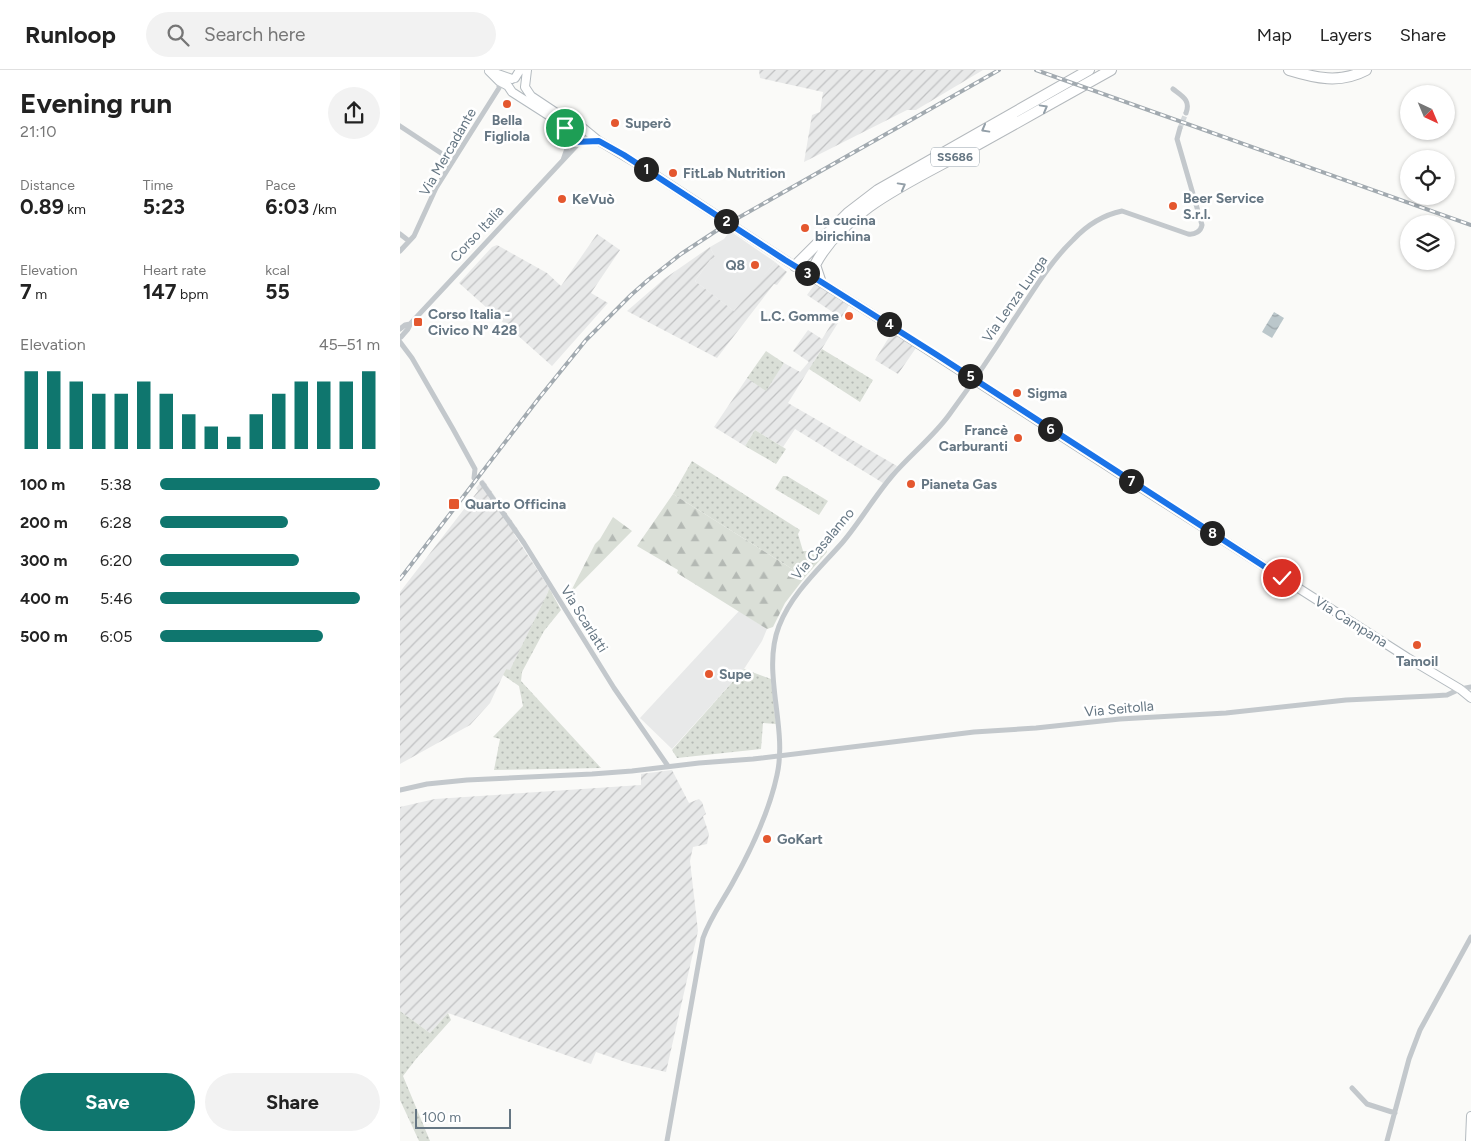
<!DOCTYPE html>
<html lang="en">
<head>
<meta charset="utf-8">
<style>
  body { margin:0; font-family:Figtree,sans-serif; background:#f2f2f2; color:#222; height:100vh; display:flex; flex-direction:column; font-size:19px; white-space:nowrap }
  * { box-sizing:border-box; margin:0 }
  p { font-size:16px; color:#767676 }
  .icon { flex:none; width:28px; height:28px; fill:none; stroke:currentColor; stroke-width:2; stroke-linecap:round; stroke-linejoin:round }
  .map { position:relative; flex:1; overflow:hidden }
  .side { display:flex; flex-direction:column; background:#fff; width:400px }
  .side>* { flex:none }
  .needle { width:32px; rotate:136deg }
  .buttons { position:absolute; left:1000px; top:15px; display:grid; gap:10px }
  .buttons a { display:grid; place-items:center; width:55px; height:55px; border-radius:50%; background:#fff; box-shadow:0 1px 4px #0004; font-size:25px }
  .scale { position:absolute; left:15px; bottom:12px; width:96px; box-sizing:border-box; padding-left:5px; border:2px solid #657683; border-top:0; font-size:14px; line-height:18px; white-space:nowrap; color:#657683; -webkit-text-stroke:4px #fff; paint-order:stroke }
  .pin { position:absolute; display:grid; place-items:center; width:42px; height:42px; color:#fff; margin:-21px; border:2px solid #fff; border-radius:50%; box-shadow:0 1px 5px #0007 }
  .km { position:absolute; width:25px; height:25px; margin:-12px; border-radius:50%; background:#222; color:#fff; font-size:14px; line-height:25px; text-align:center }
  .round { display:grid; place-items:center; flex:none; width:52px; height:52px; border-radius:26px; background:#f2f2f2 }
  .head { display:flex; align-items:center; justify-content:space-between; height:85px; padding:0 20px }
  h1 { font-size:28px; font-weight:700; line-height:38px }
  .figures { display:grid; grid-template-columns:repeat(3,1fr); gap:8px; height:85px; padding:5px 20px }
  .figures div { display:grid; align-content:center }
  .figures b { font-size:21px; font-weight:700 }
  .figures small { font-size:14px; font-weight:400 }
  .figures p { font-size:14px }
  .chart { height:140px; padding:10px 20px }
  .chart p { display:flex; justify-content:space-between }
  .chart svg { width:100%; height:90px; margin-top:5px; stroke:#0f766e; stroke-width:6 }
  .button { display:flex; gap:10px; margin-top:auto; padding:10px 20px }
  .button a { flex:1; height:58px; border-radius:30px; background:#0f766e; color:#fff; font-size:20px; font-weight:700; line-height:58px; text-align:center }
  .button a+a { background:#f2f2f2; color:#222 }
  ul { padding:0 20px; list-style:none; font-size:16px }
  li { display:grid; grid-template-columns:80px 60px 1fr; align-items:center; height:38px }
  li i { height:12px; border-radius:6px; background:#0f766e }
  header { display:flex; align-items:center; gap:30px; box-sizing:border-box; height:70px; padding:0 25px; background:#fff; border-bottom:1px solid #e0e0e0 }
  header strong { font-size:24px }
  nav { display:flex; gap:28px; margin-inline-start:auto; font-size:18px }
  .search { width:350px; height:45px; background:#f2f2f2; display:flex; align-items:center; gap:12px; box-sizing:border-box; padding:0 18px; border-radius:28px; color:#767676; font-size:19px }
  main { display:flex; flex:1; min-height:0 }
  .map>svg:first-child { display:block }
  .built { fill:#e8e9e9 }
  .industrial { fill:url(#industrial-furrows) }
  .grass { fill:url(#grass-dots) }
  .forest { fill:url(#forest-firs) }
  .water { fill:url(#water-waves) }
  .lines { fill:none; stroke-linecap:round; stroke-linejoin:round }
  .street-tunnel { stroke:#d5d9db; stroke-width:5; stroke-dasharray:5 2.5; stroke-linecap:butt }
  .secondary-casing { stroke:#b3babf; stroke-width:10 }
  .highway-casing { stroke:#b4b9bd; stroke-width:12 }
  .street { stroke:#c3c8cc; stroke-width:5 }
  .secondary { stroke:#fff; stroke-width:8 }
  .highway { stroke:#fff; stroke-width:10 }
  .rail-casing { stroke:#a2aab0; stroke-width:4 }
  .rail { stroke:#fff; stroke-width:2; stroke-dasharray:5.5; stroke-linecap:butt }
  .oneway { stroke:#939fa8 }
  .route-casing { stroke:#fff; stroke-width:10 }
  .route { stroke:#1a73e8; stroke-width:6 }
  .poi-dot { fill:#e4572e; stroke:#fff; stroke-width:2 }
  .labels { text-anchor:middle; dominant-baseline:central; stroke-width:5; stroke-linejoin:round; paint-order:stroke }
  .shield { fill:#fff; stroke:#939fa8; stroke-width:1 }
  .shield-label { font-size:12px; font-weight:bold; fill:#657683 }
  .poi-label { font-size:14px; font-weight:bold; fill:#657683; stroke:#fff; text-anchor:start }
  .street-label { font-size:14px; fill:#657683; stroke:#fff }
</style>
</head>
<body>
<header>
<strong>Runloop</strong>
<div class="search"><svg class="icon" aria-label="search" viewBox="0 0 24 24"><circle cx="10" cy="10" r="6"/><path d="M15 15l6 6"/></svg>Search here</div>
<nav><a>Map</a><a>Layers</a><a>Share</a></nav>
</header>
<main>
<section class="side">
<div class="head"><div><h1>Evening run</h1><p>21:10</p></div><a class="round"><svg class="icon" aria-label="share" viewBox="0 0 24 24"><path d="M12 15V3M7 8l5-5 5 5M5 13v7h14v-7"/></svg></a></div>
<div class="figures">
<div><p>Distance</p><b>0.89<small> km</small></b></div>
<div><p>Time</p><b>5:23</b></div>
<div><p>Pace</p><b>6:03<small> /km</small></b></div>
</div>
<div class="figures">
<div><p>Elevation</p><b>7<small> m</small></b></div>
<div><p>Heart rate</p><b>147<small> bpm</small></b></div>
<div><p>kcal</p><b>55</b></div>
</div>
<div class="chart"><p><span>Elevation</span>45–51 m</p>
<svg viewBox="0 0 160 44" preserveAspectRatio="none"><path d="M5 44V6M15 44V6M25 44V11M35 44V17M45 44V17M55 44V11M65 44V17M75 44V27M85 44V33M95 44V38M105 44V27M115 44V17M125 44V11M135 44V11M145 44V11M155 44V6"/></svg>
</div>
<ul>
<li><b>100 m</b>5:38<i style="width:100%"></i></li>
<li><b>200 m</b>6:28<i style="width:58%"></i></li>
<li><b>300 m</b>6:20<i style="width:63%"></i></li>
<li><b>400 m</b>5:46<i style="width:91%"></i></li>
<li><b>500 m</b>6:05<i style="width:74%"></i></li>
</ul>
<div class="button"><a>Save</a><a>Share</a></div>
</section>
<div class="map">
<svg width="1071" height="1071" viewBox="0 0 1071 1071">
  <defs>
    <pattern id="industrial-furrows" width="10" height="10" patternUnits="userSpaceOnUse" patternTransform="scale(1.25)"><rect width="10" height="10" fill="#e8e9e9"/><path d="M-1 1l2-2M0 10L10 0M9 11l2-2" fill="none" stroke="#c0c1c2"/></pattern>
    <pattern id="grass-dots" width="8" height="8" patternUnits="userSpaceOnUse" patternTransform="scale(1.25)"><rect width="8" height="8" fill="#dadfd7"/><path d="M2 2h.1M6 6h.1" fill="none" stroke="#b4b9b4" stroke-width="1.8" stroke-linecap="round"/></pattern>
    <pattern id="forest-firs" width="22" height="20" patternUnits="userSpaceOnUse" patternTransform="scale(1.25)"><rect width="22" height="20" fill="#dadfd7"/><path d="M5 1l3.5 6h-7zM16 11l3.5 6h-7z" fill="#b4b9b4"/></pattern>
    <pattern id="water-waves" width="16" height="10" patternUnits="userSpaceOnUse" patternTransform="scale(1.25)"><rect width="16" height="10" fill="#bbc7cb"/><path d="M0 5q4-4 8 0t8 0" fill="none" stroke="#9ca6aa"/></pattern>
  </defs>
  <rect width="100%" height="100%" fill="#fafaf8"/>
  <!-- built -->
  <path class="built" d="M330,161L375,192L335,242L295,211L310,190L315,187L310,177L324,169Z
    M339,541L367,559L362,571L344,599L272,679L240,648Z"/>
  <!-- industrial -->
  <path class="industrial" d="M359,0H583L516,40H507L404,92L412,45L420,42L423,22L360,8Z
    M197,164L220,180L191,223L208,233L152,296L59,213L92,177L97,175L147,203L161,216Z
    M310,177L315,187L310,190L295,211L334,241L375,192L387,202L377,215L374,214L317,288L227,241L264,209Z
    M417,211L451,232L388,333L497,396L483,413L395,359L383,377L355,360L345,376L314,357L347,308L366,320L384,293L400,302L409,292L393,281L408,260L422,269L437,245L407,225Z
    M494,259L518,275L498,304L475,290Z
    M83,409L119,461L114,464L149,518L148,522L110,601L106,599L90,633L70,655L0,694V522L78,421L76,418Z
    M272,700L289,733L299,729L302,732L306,744L303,746L309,764L307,774L293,777L290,791L298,861L266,1002L228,993L196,982L191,994L48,943L30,963L0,941V737L35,729L241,715V704Z"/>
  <!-- grass -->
  <path class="grass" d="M422,279L473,310L460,332L409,299Z
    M366,281L384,293L366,321L347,308Z
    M355,360L386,379L376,394L345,376Z
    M292,391L400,460L398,464L403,481H415L420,474L426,478L427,482L405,507L273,424Z
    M383,406H387L428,431L419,445L375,419Z
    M149,518L161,540L144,561L122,602L121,611L201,698L94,700L100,669L93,667L123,636L119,616L103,605L106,599L110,600L148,522Z
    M344,599L371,609L376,654L363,653L361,679L277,688L272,680Z
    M0,941L30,963L48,943L51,950L16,989L3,1006L30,1071H19L0,1030Z"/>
  <!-- forest -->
  <path class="forest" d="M273,424L405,507L385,533L373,557L367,559L277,503L278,500L237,476Z
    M213,447L232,461L169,525L195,474L200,469Z"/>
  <!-- water -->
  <path class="water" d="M874,242L884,248L872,268L862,262Z"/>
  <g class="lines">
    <!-- street-tunnel -->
    <path class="street-tunnel" d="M780,58L786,43"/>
    <!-- secondary casing -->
    <g class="secondary-casing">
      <path id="secondary" d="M127,0L125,17L131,26L170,52L182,57L199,71L246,99L385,190L464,239L757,428L1008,588L1060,619L1071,628
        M89,1L99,11L108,16L112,22L162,54L174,71H199
        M92,2L112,9
        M115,8L120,0
        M1070,1071L1071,1046"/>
    </g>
    <!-- highway casing -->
    <g class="highway-casing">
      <path id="highway" d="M889,0C915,8 940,14 966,0
        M415,195C444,139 516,109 568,80C616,53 663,27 711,0
        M415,195L420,210
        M395,196L448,143L478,120L689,0
        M403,201L415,195"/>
    </g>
    <!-- street -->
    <path class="street" d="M773,19C782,26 791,30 786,43
      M0,56L53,91
      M163,90L171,67
      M0,164L9,171
      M0,181L14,166L36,118L99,18V11
      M0,259L5,255L10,254
      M1,267L8,259L11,253L179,73
      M0,272L12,288L53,359L75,399L74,408
      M82,413L124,473L214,618L268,696
      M0,720L27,714L67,710L192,704L232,701L299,693L353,689L574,662L636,658L720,649L826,643L946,630L1031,626L1047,625L1060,619L1071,617
      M952,1018L967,1034L995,1043
      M267,1071L303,868C310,848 322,832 332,814C351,780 369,743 377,705C388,657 361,602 379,556C392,523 419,499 442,473C460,452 474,427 492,406C510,385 533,367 549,345C571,315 593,283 613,251C632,223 649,193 673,170C686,156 703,145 722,141L788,164C795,165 801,161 802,155L777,69L780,58
      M987,1071L1009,989L1020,960L1071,867"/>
    <!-- secondary -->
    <use href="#secondary" class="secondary"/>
    <!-- highway -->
    <use href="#highway" class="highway"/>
    <!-- rail casing -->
    <g class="rail-casing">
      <path id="rail" d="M636,0L1071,155
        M0,509L139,328L186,270L231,225L248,210L281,184L322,157L599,0"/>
    </g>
    <!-- rail -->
    <use href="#rail" class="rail"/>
  </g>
  <!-- one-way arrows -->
  <defs><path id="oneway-chevron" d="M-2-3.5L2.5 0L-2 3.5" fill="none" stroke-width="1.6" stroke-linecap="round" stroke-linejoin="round" transform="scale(1.25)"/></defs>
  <g class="oneway">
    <use href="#oneway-chevron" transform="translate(644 38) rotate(-29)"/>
    <use href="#oneway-chevron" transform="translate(585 59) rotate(151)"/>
    <use href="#oneway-chevron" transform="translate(502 116) rotate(-29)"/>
  </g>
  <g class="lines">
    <!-- route casing -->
    <g class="route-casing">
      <path id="route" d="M165,58L174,72L199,71L224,85L385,190L423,213L537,285L882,508"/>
    </g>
    <!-- route -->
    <use href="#route" class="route"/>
  </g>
  <!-- markers -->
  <g class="poi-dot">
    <circle cx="107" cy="34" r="5"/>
    <circle cx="215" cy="53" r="5"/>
    <circle cx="273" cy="103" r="5"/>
    <circle cx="162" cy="129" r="5"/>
    <circle cx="773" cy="136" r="5"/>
    <circle cx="405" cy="158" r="5"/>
    <circle cx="355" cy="195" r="5"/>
    <circle cx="449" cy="246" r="5"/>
    <rect x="13" y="247" width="10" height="10" rx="2.5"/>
    <circle cx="617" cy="323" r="5"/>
    <circle cx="618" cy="368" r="5"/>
    <circle cx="511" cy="414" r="5"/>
    <rect x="48" y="428" width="12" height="12" rx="2.5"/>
    <circle cx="1017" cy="575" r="5"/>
    <circle cx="309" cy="604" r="5"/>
    <circle cx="367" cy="769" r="5"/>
  </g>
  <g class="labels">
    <!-- shield labels -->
    <rect class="shield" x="531" y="77.5" width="48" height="19" rx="4"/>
    <g class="shield-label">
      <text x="555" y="87">SS686</text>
    </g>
    <!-- poi labels -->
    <g class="poi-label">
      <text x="107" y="50" text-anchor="middle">Bella<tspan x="107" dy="16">Figliola</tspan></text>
      <text x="225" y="53">Superò</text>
      <text x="283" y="103">FitLab Nutrition</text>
      <text x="783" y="128">Beer Service<tspan x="783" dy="16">S.r.l.</tspan></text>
      <text x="172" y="129">KeVuò</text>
      <text x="415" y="150">La cucina<tspan x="415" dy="16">birichina</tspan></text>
      <text x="345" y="195" text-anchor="end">Q8</text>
      <text x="28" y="244">Corso Italia -<tspan x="28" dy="16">Civico N° 428</tspan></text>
      <text x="439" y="246" text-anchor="end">L.C. Gomme</text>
      <text x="627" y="323">Sigma</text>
      <text x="608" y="360" text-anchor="end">Francè<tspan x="608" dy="16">Carburanti</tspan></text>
      <text x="521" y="414">Pianeta Gas</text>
      <text x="65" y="434">Quarto Officina</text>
      <text x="1017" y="591" text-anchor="middle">Tamoil</text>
      <text x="319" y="604">Supe</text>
      <text x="377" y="769">GoKart</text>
    </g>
    <!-- street labels -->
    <g class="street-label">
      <text transform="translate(48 82) rotate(-60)">Via Mercadante</text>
      <text transform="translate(77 164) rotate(-47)">Corso Italia</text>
      <text transform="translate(615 229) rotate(-55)">Via Lenza Lunga</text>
      <text transform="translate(423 474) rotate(-50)">Via Casalanno</text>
      <text transform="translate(184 549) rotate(58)">Via Scarlatti</text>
      <text transform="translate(951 552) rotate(32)">Via Campana</text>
      <text transform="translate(719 639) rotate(-5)">Via Seitolla</text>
    </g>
  </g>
</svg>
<div class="buttons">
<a><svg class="needle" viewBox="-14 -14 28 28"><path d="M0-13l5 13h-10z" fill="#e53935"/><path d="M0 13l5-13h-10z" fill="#767676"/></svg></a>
<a><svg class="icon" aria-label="locate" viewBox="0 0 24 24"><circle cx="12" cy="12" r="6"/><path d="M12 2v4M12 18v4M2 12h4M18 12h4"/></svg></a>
<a><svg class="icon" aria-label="layers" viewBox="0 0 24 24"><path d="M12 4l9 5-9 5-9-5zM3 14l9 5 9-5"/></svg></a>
</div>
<div class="scale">100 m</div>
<div class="pin" style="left:165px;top:58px;background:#1e9e55"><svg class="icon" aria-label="arrive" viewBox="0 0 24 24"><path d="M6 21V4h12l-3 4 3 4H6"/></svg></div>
<div class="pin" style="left:882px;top:508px;background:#d93025"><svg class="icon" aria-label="check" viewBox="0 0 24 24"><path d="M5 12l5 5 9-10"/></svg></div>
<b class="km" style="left:246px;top:99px">1</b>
<b class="km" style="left:326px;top:151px">2</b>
<b class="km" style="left:407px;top:203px">3</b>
<b class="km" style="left:489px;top:254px">4</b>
<b class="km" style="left:570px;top:306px">5</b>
<b class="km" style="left:650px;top:359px">6</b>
<b class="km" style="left:731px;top:411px">7</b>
<b class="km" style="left:812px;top:463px">8</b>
</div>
</main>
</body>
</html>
